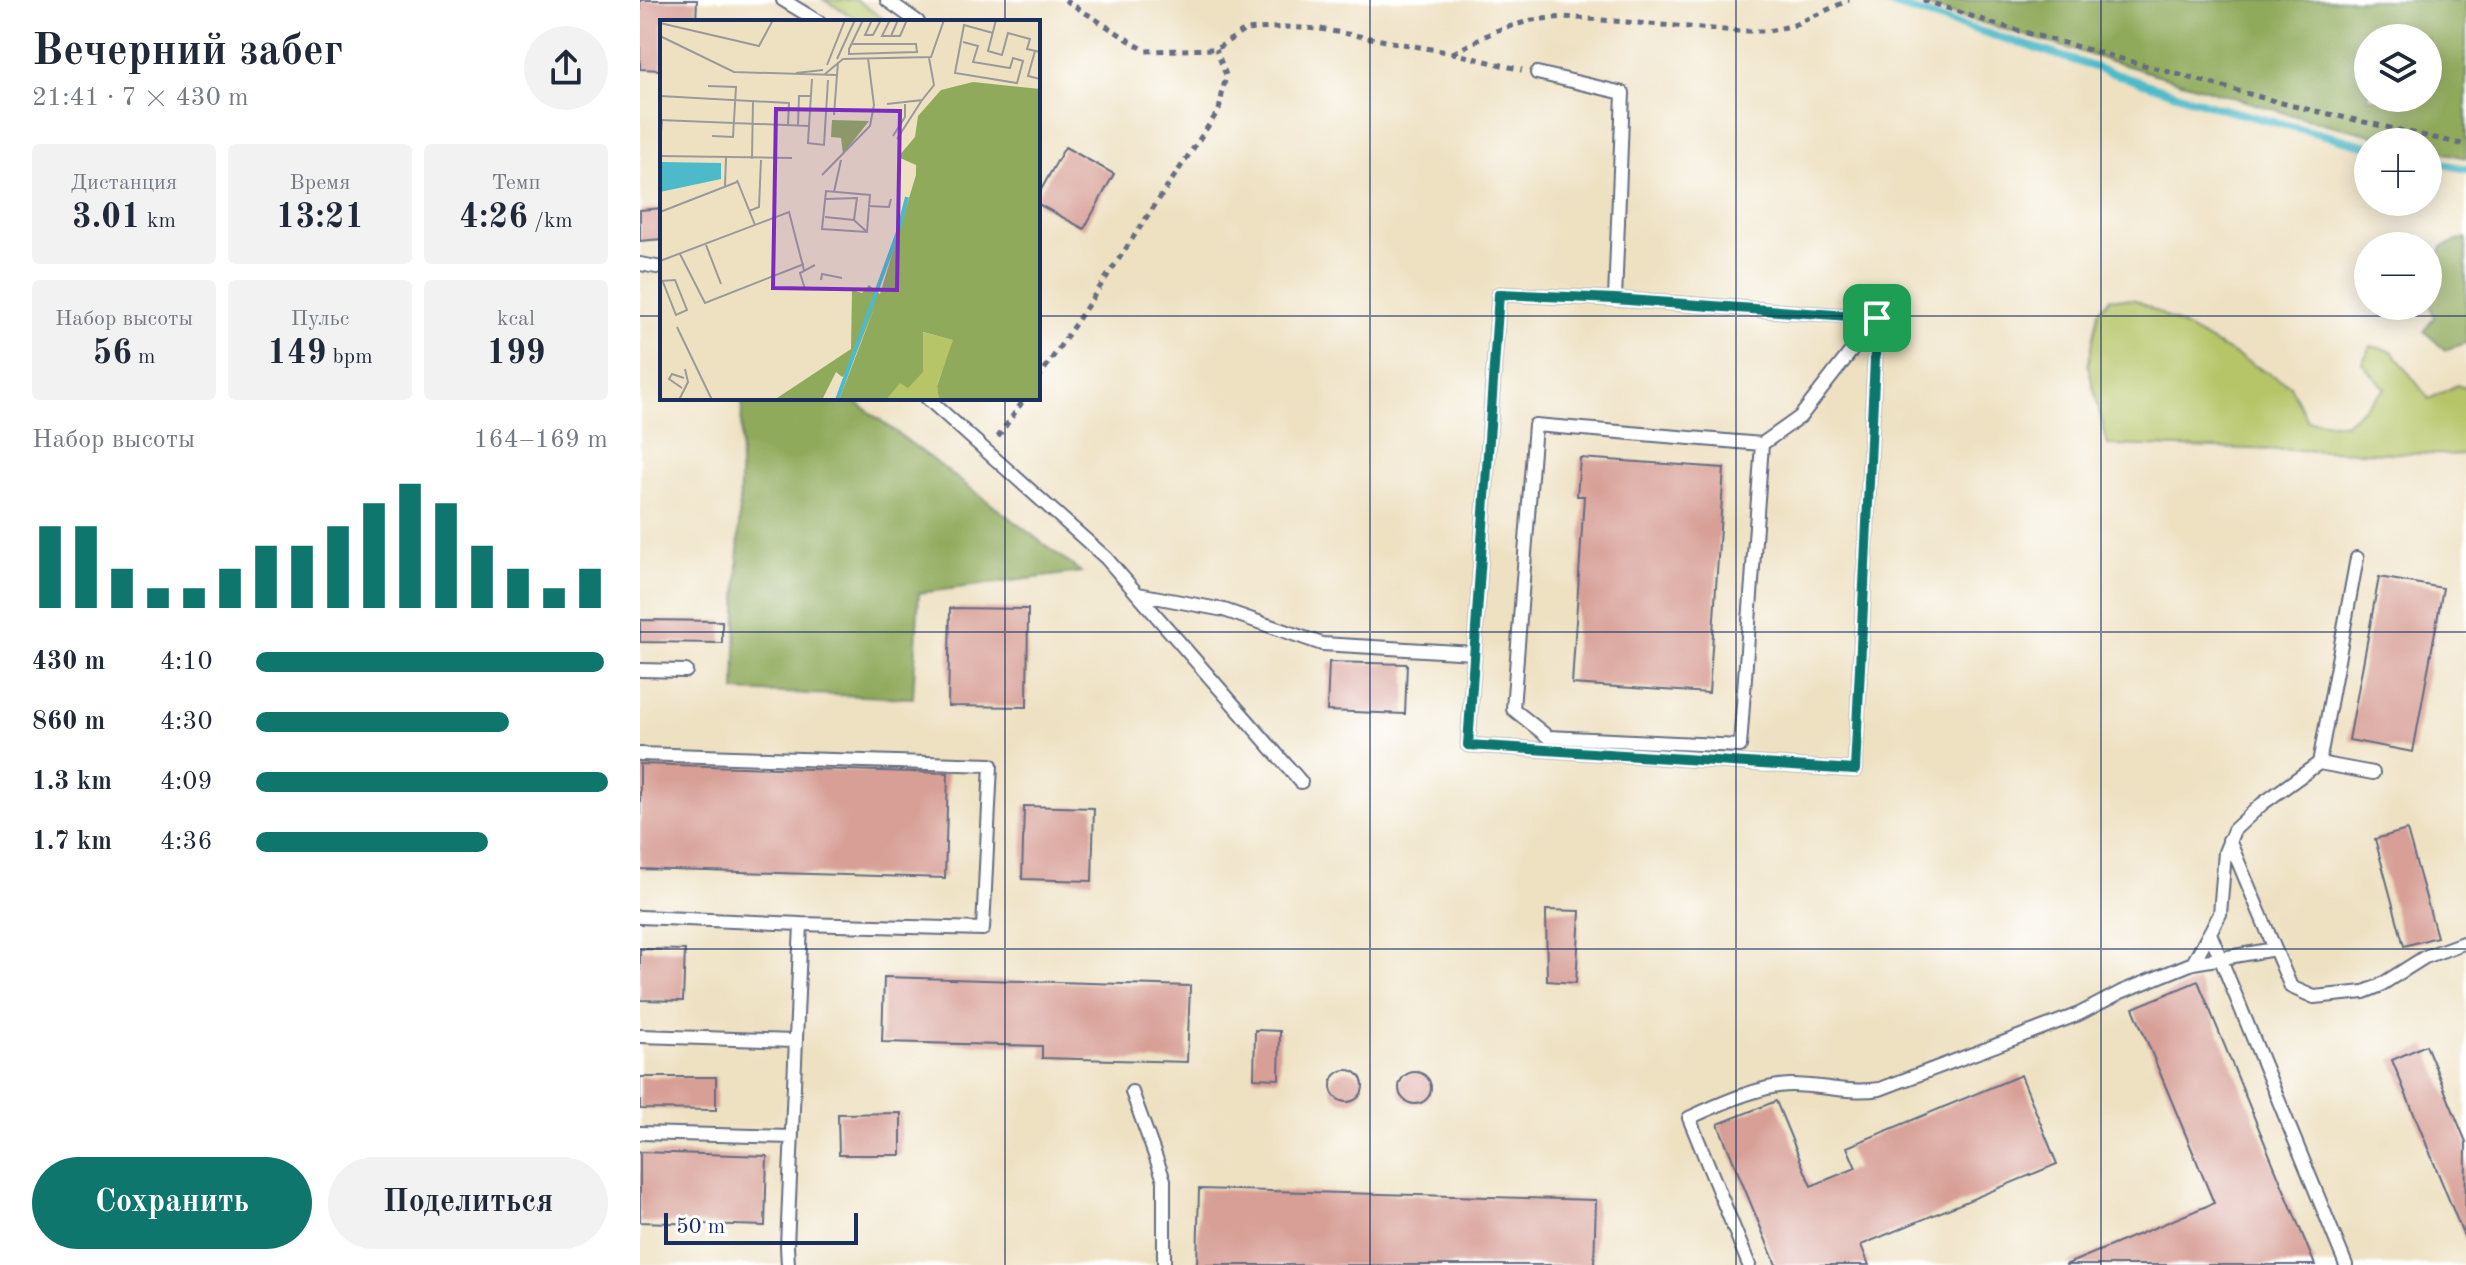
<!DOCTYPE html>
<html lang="ru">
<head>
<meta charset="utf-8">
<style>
  body { margin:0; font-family:"Old Standard TT",serif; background:#f2f2f3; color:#1f2937; height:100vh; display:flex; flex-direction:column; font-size:30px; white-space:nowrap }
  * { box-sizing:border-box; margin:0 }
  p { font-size:26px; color:#747a83 }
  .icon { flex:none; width:44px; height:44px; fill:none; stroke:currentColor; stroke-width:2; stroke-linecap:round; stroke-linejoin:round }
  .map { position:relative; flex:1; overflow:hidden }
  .details { display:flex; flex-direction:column; background:#fff; width:640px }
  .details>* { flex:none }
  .controls { position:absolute; left:1714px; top:24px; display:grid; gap:16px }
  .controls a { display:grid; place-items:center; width:88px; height:88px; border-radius:50%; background:#fff; box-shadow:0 4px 20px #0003; font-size:40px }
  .scale { position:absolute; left:24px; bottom:20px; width:194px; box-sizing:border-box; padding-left:8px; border:4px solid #1b2f5e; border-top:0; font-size:22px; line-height:28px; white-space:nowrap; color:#1b2f5e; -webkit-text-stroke:6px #fff; paint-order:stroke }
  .pin { position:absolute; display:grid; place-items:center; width:68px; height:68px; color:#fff; margin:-34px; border-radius:16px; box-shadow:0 4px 12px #0006 }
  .round { display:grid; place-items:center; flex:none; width:84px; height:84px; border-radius:42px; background:#f2f2f3 }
  .head { display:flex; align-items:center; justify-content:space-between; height:136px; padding:0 32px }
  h1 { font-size:44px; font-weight:800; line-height:60px }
  .stats { display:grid; grid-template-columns:repeat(3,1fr); gap:12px; height:136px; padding:8px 32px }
  .stats div { display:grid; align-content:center; border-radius:8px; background:#f2f2f3; text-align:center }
  .stats b { font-size:34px; font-weight:800 }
  .stats small { font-size:22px; font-weight:400 }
  .stats p { font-size:22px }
  .chart { height:224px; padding:16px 32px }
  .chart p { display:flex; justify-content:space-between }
  .chart svg { width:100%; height:144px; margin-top:8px; stroke:#0f766e; stroke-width:6 }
  .action { display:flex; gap:16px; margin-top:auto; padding:16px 32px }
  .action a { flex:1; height:92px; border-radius:48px; background:#0f766e; color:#fff; font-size:32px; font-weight:800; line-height:92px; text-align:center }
  .action a+a { background:#f2f2f3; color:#1f2937 }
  ul { padding:0 32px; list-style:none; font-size:26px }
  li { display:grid; grid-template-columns:128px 96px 1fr; align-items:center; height:60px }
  li i { height:20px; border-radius:10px; background:#0f766e }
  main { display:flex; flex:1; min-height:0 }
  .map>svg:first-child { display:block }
  .green { fill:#b6c568; stroke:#687a63; stroke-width:2 }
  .forest { fill:#90aa5c; stroke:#566c5d; stroke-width:2; fill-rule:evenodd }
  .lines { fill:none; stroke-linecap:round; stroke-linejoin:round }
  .stream { stroke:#4dbac9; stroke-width:8 }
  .building { fill:#d79f95 }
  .lane-casing { stroke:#656d81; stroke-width:16 }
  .path { stroke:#656d81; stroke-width:5; stroke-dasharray:6 6; stroke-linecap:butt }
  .lane { stroke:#fff; stroke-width:12 }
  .route-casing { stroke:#fff; stroke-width:16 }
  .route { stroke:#0f766e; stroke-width:10 }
  .grid { fill:none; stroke:#1b2f5e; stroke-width:2; stroke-opacity:0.55 }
  .inset-river { fill:none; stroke:#4dbac9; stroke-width:4 }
  .inset-road { fill:none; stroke:#9a9a9a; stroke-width:2 }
  .view { fill:#7b2cbf; fill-opacity:0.15; stroke:#7b2cbf; stroke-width:4 }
  .inset-edge { fill:none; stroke:#1b2f5e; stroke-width:4 }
</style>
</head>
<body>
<main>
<section class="details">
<div class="head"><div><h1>Вечерний забег</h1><p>21:41 · 7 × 430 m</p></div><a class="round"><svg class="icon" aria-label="share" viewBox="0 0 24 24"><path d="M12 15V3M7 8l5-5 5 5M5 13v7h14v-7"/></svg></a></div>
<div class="stats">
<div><p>Дистанция</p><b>3.01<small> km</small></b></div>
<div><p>Время</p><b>13:21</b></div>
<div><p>Темп</p><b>4:26<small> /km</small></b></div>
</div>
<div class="stats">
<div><p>Набор высоты</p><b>56<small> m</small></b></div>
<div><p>Пульс</p><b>149<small> bpm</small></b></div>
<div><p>kcal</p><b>199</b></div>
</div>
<div class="chart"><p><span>Набор высоты</span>164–169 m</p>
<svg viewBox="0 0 160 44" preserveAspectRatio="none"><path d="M5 44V19M15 44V19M25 44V32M35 44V38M45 44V38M55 44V32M65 44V25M75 44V25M85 44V19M95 44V12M105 44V6M115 44V12M125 44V25M135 44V32M145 44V38M155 44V32"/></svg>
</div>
<ul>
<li><b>430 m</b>4:10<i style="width:99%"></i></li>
<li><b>860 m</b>4:30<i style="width:72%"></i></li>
<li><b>1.3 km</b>4:09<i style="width:100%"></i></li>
<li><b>1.7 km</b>4:36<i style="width:66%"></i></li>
</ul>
<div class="action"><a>Сохранить</a><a>Поделиться</a></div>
</section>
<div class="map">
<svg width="1826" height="1265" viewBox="0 0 1826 1265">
  <rect width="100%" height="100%" fill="#fff"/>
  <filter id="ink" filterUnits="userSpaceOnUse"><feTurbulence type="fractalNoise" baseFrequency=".0125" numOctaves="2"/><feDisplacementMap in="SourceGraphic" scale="16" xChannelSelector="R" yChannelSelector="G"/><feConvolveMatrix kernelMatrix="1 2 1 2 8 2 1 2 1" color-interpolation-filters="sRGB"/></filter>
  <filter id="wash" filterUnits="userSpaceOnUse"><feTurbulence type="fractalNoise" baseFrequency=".006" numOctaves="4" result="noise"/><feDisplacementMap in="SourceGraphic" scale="32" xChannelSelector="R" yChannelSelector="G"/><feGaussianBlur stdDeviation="1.8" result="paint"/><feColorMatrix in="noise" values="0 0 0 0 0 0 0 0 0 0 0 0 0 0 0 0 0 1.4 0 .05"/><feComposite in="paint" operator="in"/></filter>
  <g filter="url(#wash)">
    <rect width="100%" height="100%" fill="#eee1c2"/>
    <!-- green -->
    <path class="green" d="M184,0H217L248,22H222Z
      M1470,298L1496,300L1650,385L1667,420L1705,424L1745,389L1722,363L1731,346L1752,351L1789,399L1817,385L1826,388V455L1468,445L1448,366L1459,311Z"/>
    <!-- forest -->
    <path class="forest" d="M1266,0H1826V158L1788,149V142H1761L1666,119ZM1788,38V98H1728V38Z
      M1826,238V343L1805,350L1784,331L1794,317C1783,286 1788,274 1803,246Z
      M102,398H211L441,572L279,593L273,698L95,691Z"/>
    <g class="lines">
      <!-- stream -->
      <path class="stream" d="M1237,0L1402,50L1579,108L1728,146
        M1788,161L1826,169"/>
    </g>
    <g id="blocks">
      <!-- building -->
      <path class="building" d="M0,0H57L56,22H22V70L0,69Z
        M425,147L474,174L444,229L398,204V195Z
        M22,208V239L0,241V210Z
        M940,458L1084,468L1069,693L932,684L944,496H937Z
        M1739,577L1803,588L1773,752L1709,740Z
        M310,608L388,609L387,707L308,706Z
        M0,620L82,621V643L0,642Z
        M689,662L767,664L765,714L687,711Z
        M0,764L308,773L305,878L0,869Z
        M384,806L454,808L452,881L382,879Z
        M1767,830L1797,937L1764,946L1735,839Z
        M906,910L940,911L936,983L907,981Z
        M0,949L45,950L43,1001L0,1000Z
        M244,977L550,986L547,1062L402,1058V1046L242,1042Z
        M1558,981L1675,1265H1425L1574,1203L1493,1008Z
        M615,1030L640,1031L639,1079L614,1078Z
        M1786,1045L1826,1142L1825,1239L1752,1060Z
        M691 1086a16 16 0 1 1 32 0a16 16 0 1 1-32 0Z
        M759 1088a16 16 0 1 1 32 0a16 16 0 1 1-32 0Z
        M1381,1075L1417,1164L1221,1245L1229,1265H1136L1078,1124L1136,1101L1171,1186L1216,1168L1207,1147Z
        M0,1077H76V1110L0,1109Z
        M261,1113V1155H199L198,1114Z
        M0,1152L127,1156L125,1226L0,1222Z
        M559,1189L956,1200L954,1265H557Z"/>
    </g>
  </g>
  <g filter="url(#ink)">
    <use href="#blocks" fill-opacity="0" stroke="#656d81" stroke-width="2"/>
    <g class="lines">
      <!-- lane casing -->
      <g class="lane-casing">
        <path id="lane" d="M143,0L179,22
          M247,0L278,22
          M897,73L983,93L975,299L859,294L828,745L1215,770L1237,318L975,299
          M0,264L22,268
          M287,398L466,558L661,782
          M1122,444L1100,746L908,737L873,709L895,425L1122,444L1160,417L1237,318
          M1717,558L1679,763L1733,773
          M498,594L584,610L682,644L834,653
          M0,670L46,671
          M0,754L351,765L343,929L161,924
          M1589,840L1651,987L1674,997L1724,992L1739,986L1785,957L1826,942
          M0,917L161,924L147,1246L148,1265
          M1570,933L1706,1265
          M1553,963L1580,914L1585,852L1594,830L1622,804L1679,763
          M0,1036L155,1041
          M492,1092L524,1180V1265
          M0,1133L152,1137
          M1109,1265L1049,1118C1077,1105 1121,1085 1151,1085C1182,1085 1209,1094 1240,1089L1439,1014L1481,992L1553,963L1635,949"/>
      </g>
      <!-- path -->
      <path class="path" d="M425,0L506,51L576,49L605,30L645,27L680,29L813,53L882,70
        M1283,0L1355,24L1649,105L1826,145
        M813,53L855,31L892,20L924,17L1097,31H1129L1154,25L1209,0
        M398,379L579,110L586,75L576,49
        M358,437L385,398"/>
      <!-- lane -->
      <use href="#lane" class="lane"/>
    </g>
  </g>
  <g class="lines" filter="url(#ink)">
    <!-- route casing -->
    <g class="route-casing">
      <path id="route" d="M859,294L975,299L1237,318L1215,770L828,745Z"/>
    </g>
    <!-- route -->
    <use href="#route" class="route"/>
  </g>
  <!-- grid -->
  <path class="grid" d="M365,0V22M730,0V1265M1096,0V1265M1461,0V1265M0,316H22M398,316H1826M365,398V1265M0,632H1826M0,949H1826"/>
  <!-- overview -->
  <g transform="translate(20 20)">
    <rect width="380" height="380" fill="#eee1c2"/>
    <path d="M262,312L294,320L277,365L279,380H226L239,363H250L263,352Z" fill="#b6c568"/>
    <path d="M313,62L380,69V380H279L277,366L293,320L263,312V352L248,368L240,363L226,380H179L215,286L189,351L182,357L176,352L163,378L114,380L191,329L192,270L202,273L209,265L220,274L256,155V145L238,137L255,117L258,96L281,70ZM172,100L209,101L183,134L181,118L171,117Z" fill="#90aa5c"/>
    <path d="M1,142L61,143V159L0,172Z" fill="#4dbac9"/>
    <path class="inset-river" d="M239,209L247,177M177,380L238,212"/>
    <path class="inset-road" d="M212,0L205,15H213L221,0M230,0L222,16H231L238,0M336,0L328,31L342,35L348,13L370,19L367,29L380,32M0,3L99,26L113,0M0,16L74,52L176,55M231,16H240L247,0M303,22L318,26L313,42L350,48L353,38L363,41L357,63L295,53L304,5L333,13M192,24H256L257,32L189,34V29L203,0M375,31L368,56L380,59M177,39L195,0M167,45L185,0M136,53L163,50M165,54L183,39L271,37L284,0M48,66L76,67L73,117L52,116M0,76L129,83L128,104M227,84L262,80L274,65L269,38M174,95L178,42M0,100L149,106L152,59M138,105L139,76H151M149,106L148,123L164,125L168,60M233,116L245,97V84M237,119L262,80M0,124L2,100M0,136L132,138M92,139L93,81M162,155L210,106L214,85L208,38M77,160L95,205M65,166L66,138M174,172L181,140M166,179L197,178L194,200L206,211M209,186L207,212L162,209L166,171L210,175L209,186L229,187L231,179M89,191L99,187L101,140M0,192L77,162M165,197L194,200M46,225L61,264M20,234L45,283L144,244M0,241L129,192L144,250M161,260L162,254L182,258M0,261L15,260L27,290L16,295L3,262M145,269L140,253L155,245M17,307L52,380M22,368L9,359L12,354L24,358M19,380L28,362L25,349"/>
    <path class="view" d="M116,89L240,91L237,270L113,268Z"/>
    <rect width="380" height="380" class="inset-edge"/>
  </g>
</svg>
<div class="controls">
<a><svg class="icon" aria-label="layers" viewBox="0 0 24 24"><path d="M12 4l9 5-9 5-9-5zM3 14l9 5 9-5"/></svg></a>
<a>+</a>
<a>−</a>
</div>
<div class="scale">50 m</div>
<div class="pin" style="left:1237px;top:318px;background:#1e9e55"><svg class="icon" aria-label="arrive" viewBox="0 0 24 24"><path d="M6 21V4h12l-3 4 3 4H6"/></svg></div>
</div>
</main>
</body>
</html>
